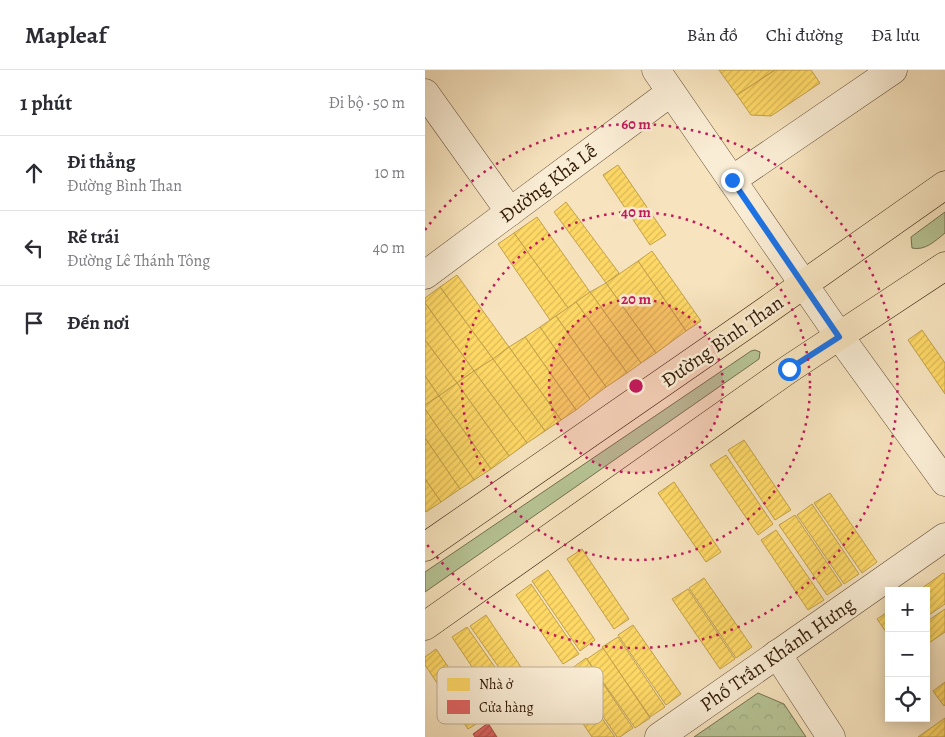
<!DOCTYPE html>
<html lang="vi">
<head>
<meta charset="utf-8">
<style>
  :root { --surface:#fff; --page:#f2f2f3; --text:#2b2b33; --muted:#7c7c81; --line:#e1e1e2 }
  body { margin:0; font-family:Alegreya,serif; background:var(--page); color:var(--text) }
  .controls { position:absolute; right:15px; bottom:15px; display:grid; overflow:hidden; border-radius:0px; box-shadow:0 2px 12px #0003 }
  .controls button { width:45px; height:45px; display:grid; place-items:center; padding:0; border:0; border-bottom:1px solid var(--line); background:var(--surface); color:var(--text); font:25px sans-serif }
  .stop { position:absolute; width:15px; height:15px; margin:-11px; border:4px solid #1a73e8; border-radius:50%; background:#fff }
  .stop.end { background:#1a73e8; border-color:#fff; box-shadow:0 1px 5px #0008 }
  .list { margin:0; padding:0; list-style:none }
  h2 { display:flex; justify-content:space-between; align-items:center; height:65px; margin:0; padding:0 20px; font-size:21px }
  h2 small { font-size:16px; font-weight:400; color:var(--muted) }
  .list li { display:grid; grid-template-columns:32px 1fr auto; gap:15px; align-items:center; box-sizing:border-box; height:75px; padding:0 20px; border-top:1px solid var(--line) }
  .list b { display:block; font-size:19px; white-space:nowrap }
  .list p { margin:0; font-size:16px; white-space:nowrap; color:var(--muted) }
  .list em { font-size:16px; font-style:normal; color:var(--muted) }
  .icon { flex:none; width:28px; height:28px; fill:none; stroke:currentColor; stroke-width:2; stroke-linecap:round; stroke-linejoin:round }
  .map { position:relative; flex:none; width:520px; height:667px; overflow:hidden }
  header { display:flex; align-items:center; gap:30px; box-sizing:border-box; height:70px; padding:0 25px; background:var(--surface); border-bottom:1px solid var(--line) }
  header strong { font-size:24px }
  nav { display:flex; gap:28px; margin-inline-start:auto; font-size:18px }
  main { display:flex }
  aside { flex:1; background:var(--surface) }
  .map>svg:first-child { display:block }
  .green { fill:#b7c596; stroke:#74704e }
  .forest { fill:url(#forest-crowns); stroke:#74704e }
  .homes { fill:url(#homes-hatch); stroke:#c2a049 }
  .shops { fill:url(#shops-hatch); stroke:#ac4f49 }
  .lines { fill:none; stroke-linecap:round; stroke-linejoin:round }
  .minor-casing { stroke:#634c34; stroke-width:29 }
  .major-casing { stroke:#321a06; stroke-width:29 }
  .minor { stroke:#faedd5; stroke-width:28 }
  .major { stroke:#f7e4bf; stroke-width:28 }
  .route { stroke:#1a73e8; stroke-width:6 }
  .ring { fill:none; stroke:#c2185b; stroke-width:2.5; stroke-dasharray:2.5 5 }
  .labels { text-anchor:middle; stroke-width:5; stroke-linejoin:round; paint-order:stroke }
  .street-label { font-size:20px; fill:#321a06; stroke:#faedd5 }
  .key { fill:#faedd5; stroke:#beae97; stroke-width:1 }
  .key-label { font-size:14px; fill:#321a06 }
  .centre { fill:#c2185b; stroke:#faedd5; stroke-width:2.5 }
  .ring-label { font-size:15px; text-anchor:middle; font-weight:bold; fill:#c2185b; stroke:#faedd5; stroke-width:5; stroke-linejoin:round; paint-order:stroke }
</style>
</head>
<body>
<header>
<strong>Mapleaf</strong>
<nav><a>Bản đồ</a><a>Chỉ đường</a><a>Đã lưu</a></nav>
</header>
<main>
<aside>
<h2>1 phút<small>Đi bộ · 50 m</small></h2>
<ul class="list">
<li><svg class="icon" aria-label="ahead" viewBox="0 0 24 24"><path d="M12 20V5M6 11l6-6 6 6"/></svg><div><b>Đi thẳng</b><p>Đường Bình Than</p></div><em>10 m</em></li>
<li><svg class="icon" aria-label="left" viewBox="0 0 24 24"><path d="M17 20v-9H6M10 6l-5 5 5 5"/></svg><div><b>Rẽ trái</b><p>Đường Lê Thánh Tông</p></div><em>40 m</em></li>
<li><svg class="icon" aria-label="arrive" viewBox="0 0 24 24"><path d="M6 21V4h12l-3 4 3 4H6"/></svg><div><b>Đến nơi</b></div></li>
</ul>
</aside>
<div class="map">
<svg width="520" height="667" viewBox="0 0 520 667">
  <defs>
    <pattern id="forest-crowns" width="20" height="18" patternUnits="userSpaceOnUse" patternTransform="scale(1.25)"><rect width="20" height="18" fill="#b7c596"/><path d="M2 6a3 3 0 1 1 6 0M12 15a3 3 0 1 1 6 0" fill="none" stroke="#9ea980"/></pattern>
    <pattern id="homes-hatch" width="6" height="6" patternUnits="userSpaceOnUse" patternTransform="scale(1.25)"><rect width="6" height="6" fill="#ffd966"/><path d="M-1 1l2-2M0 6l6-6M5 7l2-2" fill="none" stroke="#dbba57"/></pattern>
    <pattern id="shops-hatch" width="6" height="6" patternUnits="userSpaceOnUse" patternTransform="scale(1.25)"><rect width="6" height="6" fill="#e06666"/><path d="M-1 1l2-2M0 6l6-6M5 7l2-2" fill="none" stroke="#b65352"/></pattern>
  </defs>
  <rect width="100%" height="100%" fill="#f7e4bf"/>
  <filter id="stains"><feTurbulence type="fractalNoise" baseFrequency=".004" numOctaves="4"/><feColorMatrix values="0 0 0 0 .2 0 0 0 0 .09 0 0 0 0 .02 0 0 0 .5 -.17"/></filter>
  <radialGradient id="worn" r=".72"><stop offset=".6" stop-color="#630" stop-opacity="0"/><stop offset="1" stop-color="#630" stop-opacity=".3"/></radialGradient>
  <!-- green -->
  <g class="green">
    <path d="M520,142V163C510,171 500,181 487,178L486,167Z"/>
    <polygon points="330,280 335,282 334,289 0,522 0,502 326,281"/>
  </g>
  <!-- forest -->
  <polygon class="forest" points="333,623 359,634 381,667 269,667"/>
  <!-- homes -->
  <g class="homes">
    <polygon points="294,0 350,0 312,25"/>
    <polygon points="350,0 386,0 395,13 346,46 326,45 312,25"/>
    <polygon points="193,95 241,165 225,175 178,105"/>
    <polygon points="141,132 194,203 181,213 129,142"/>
    <polygon points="112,147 165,222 143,238 89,163"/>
    <polygon points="89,163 143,238 125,250 73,174"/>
    <polygon points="227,181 276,251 261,261 213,191"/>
    <polygon points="213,191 261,261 231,283 181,213"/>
    <polygon points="32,205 84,277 68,289 15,217"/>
    <polygon points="181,213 231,283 216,293 165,222"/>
    <polygon points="15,217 68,289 49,301 0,233 0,228"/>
    <polygon points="165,222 216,293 202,303 151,232"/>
    <polygon points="151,232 202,303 181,317 131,246"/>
    <polygon points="0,233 49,301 32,313 0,270"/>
    <polygon points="131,246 181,317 165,329 115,257"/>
    <polygon points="115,257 165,329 151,340 100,267"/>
    <polygon points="497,260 520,293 520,324 483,270"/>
    <polygon points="100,267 151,340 136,350 84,277"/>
    <polygon points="0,270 32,313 14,326 0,306"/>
    <polygon points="84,277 136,350 120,361 68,289"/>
    <polygon points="68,289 120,361 102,373 49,301"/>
    <polygon points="49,301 102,373 84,386 32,313"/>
    <polygon points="0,306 14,326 0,335"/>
    <polygon points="32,313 84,386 66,399 14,326"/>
    <polygon points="14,326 66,399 49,410 0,339 0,335"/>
    <polygon points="0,339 49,410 35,419 0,368"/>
    <polygon points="0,368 35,419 16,432 0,409"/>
    <polygon points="319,370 366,440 350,450 303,380"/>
    <polygon points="301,385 348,454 333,465 285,395"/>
    <polygon points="0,409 16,432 1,442 0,441"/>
    <polygon points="249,412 296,482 281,492 233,423"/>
    <polygon points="405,423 452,492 437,503 389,433"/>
    <polygon points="387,434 434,504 419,514 372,445"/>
    <polygon points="370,445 417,515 402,525 354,455"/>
    <polygon points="351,460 399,530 383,540 336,470"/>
    <polygon points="157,479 204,549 189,559 142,489"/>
    <polygon points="123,500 170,570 155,581 107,511"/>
    <polygon points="518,503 520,504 520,534 501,547 501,521 493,521"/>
    <polygon points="279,508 327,577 311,588 264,518"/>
    <polygon points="106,514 154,584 138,594 91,525"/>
    <polygon points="263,519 310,589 295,599 247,529"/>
    <polygon points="520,539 520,562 501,575 501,552"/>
    <polygon points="464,541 464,566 452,549"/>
    <polygon points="61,545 108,615 93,625 45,556"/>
    <polygon points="208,555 256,624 241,635 193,565"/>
    <polygon points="42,557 90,626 74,637 27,567"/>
    <polygon points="193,567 240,637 225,647 177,577"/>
    <polygon points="178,578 225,648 210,658 162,589"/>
    <polygon points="11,579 59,649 43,659 0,595 0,587"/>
    <polygon points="161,588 208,658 195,667 192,667 146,599"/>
    <polygon points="143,599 190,667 167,667 128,609"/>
    <polygon points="520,612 520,635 519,636 508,621"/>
    <polygon points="520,648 520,667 493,667"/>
  </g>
  <!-- shops -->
  <polygon class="shops" points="63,653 72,667 50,667 48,664"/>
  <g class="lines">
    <defs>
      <g id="minor">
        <polyline points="231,0 415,267 520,412"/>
        <polyline points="0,23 85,142"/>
        <polyline points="307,110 468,0"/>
        <polyline points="0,205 246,22"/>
        <polyline points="352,584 406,667"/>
        <polyline points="234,667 520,467"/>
      </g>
      <g id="major">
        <polyline points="0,477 328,250 520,115"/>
        <polyline points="0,556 364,299 520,196"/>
      </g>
    </defs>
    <!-- minor casing -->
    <use href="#minor" class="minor-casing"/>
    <!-- major casing -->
    <use href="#major" class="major-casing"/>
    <!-- minor -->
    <use href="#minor" class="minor"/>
    <!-- major -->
    <use href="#major" class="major"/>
  </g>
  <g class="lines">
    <!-- route -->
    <polyline class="route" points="307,110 414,267 364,299"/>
  </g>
  <!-- distance rings -->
  <circle cx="211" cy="316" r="87" fill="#c2185b" fill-opacity=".12"/>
  <g class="ring">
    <circle cx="211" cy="316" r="87"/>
    <circle cx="211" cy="316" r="174"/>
    <path d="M0 160A262 262 0 1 1 0 472"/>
  </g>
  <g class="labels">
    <!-- street labels -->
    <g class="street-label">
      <text transform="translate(123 113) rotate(-37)" y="7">Đường Khả Lễ</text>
      <text transform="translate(297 271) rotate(-35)" y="7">Đường Bình Than</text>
      <text transform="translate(352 584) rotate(-35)" y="7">Phố Trần Khánh Hưng</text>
    </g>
  </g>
  <!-- legend -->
  <rect x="12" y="597" width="166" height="57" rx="8" class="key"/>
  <rect x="22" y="608" width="23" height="13" fill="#ffd966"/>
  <rect x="22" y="630" width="23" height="14" fill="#e06666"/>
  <g class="key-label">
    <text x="54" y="619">Nhà ở</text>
    <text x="54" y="642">Cửa hàng</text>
  </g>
  <circle cx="211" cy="316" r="8" class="centre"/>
  <g class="ring-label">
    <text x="211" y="59">60 m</text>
    <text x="211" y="147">40 m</text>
    <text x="211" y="234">20 m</text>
  </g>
  <rect width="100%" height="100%" filter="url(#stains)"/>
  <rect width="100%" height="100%" fill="url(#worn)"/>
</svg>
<div class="controls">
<button>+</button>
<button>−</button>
<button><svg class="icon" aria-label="locate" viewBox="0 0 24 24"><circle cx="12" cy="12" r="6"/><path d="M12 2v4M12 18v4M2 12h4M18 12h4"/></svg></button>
</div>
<div class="stop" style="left:364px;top:299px"></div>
<div class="stop end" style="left:307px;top:110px"></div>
</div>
</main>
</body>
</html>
